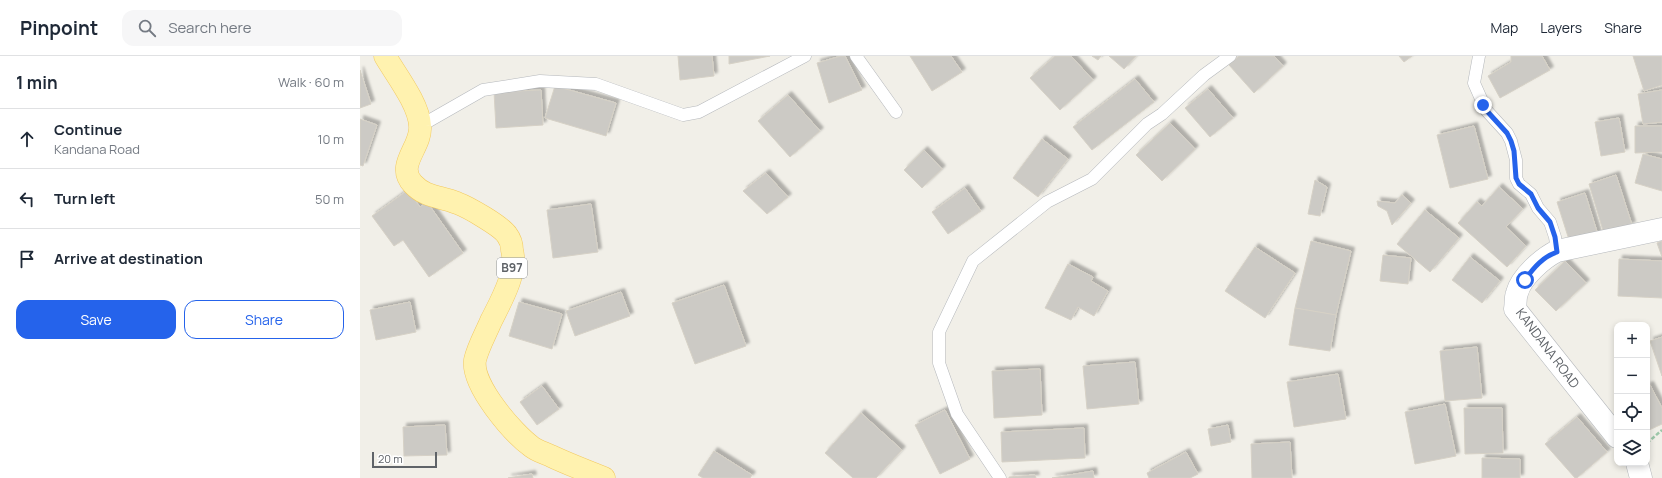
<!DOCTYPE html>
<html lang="en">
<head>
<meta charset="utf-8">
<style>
  :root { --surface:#fff; --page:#f6f6f7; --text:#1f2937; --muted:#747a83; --line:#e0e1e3; --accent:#2563eb }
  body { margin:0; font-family:Manrope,sans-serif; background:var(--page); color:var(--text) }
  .controls { position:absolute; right:12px; bottom:12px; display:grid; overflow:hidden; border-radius:8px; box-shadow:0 2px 6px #0003 }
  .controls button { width:36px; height:36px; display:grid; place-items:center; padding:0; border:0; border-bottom:1px solid var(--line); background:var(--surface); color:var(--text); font:20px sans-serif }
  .scale { position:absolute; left:12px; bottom:10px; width:65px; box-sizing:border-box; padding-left:4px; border:2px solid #5f6368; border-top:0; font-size:11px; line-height:14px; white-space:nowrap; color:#5f6368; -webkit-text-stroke:3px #fff; paint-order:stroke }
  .stop { position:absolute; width:12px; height:12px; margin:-9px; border:3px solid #2563eb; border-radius:50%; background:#fff }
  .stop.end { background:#2563eb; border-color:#fff; box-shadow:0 1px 4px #0008 }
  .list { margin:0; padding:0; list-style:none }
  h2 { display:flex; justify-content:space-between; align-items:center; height:52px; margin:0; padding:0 16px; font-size:17px }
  h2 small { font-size:13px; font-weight:400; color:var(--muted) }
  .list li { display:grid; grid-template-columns:26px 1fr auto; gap:12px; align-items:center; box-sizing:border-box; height:60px; padding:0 16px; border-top:1px solid var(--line) }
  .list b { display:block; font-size:15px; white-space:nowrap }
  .list p { margin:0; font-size:13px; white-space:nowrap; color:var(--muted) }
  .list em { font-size:13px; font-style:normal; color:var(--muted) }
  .actions { display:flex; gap:8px; padding:12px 16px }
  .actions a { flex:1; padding:9px 0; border:1px solid var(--accent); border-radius:12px; text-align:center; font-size:14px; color:var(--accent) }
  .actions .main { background:var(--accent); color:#fff }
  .icon { flex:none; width:22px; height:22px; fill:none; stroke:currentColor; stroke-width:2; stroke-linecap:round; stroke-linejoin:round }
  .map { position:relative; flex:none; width:1302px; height:422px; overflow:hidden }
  header { display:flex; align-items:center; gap:24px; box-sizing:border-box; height:56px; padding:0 20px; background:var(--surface); border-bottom:1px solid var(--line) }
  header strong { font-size:19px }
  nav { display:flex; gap:22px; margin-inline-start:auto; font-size:14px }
  .search { width:280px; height:36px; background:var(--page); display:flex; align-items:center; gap:10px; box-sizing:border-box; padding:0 14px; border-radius:12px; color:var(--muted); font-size:15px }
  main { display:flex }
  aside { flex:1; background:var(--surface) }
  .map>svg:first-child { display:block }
  .building { fill:#cccac5; stroke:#d6d1c6; filter:url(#shadow) }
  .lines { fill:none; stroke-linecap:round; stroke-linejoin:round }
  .service-casing { stroke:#b5b8bc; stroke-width:13 }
  .tertiary-casing { stroke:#b5b8bc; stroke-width:23 }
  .primary-casing { stroke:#f2c960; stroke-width:23 }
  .path { stroke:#9cc7a9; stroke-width:2.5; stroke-dasharray:4 2; stroke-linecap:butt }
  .service { stroke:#fff; stroke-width:12 }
  .tertiary { stroke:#fff; stroke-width:22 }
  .primary { stroke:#fff2af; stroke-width:22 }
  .route { stroke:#2563eb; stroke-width:5 }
  .labels { text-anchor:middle; stroke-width:3.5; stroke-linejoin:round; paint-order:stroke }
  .shield { fill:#fff; stroke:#8f9295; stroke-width:1 }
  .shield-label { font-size:12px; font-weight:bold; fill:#5f6368 }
  .street-label { font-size:13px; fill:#5f6368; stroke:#fff }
</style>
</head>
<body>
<header>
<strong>Pinpoint</strong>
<div class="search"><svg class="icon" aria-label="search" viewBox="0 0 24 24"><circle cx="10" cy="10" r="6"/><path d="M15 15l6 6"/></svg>Search here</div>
<nav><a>Map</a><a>Layers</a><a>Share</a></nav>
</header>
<main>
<aside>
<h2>1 min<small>Walk · 60 m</small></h2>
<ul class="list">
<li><svg class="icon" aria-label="ahead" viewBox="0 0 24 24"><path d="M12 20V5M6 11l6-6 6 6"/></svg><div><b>Continue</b><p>Kandana Road</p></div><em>10 m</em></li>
<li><svg class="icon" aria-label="left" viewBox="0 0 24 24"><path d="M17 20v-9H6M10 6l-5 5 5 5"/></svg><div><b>Turn left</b></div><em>50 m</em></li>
<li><svg class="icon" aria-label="arrive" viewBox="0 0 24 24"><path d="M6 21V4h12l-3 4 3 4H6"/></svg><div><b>Arrive at destination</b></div></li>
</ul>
<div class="actions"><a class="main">Save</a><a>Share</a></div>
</aside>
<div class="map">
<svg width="1302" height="422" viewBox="0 0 1302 422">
  <defs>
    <filter id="shadow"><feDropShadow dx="3.5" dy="-3.5" stdDeviation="1" flood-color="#0004"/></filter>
  </defs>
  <rect width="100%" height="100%" fill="#f1efe8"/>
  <!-- building -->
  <g class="building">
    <polygon points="318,0 352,0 354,20 320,24"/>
    <polygon points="369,0 410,0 369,8"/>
    <polygon points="481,0 485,0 502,34 469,47 457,7"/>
    <polygon points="550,0 591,0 602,16 572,35"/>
    <polygon points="695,0 711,0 733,24 700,54 670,22"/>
    <polygon points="732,0 741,0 738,4"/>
    <polygon points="749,0 776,0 764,13"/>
    <polygon points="879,0 914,0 923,10 894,37 869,9"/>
    <polygon points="1039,0 1052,0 1044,6"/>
    <polygon points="1151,0 1182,0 1190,14 1140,42 1128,20 1151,6"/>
    <polygon points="1273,0 1302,0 1302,29 1284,35"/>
    <polygon points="0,14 11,48 0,52"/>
    <polygon points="775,23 794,46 732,94 713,71"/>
    <polygon points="195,30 256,47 246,80 185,62"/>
    <polygon points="848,33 873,62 850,81 825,52"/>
    <polygon points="181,34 183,69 136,72 134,36"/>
    <polygon points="1302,34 1302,66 1283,68 1278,38"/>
    <polygon points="428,39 460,75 430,101 398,65"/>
    <polygon points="1259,62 1265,96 1241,100 1235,66"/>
    <polygon points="0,63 17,69 3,110 0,109"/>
    <polygon points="810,67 835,93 802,125 776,99"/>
    <polygon points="1114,70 1128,123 1090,132 1077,79"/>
    <polygon points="1275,70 1302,70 1302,96 1275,97"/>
    <polygon points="682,83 708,103 678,141 653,122"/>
    <polygon points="564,94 582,113 562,132 544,114"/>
    <polygon points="1283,98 1302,103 1302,135 1275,127"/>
    <polygon points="406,117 428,141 407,158 383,135"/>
    <polygon points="1256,119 1272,169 1244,178 1229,128"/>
    <polygon points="955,124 967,131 960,160 948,158"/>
    <polygon points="1139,131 1163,153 1146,171 1166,190 1147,211 1098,167 1117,146 1122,150"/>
    <polygon points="605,132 621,155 588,178 572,156"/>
    <polygon points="48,134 60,151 67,146 103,197 69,221 43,184 34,190 12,160"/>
    <polygon points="1225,137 1238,179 1210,187 1197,146"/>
    <polygon points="1042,139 1051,147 1032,169 1027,155 1018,150 1017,145 1035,147"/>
    <polygon points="231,148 238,196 193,202 187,154"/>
    <polygon points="1065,154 1099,182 1070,216 1037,188"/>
    <polygon points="951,185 991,195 976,259 935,252"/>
    <polygon points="1302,185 1302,201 1297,187"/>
    <polygon points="895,191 935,217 905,262 865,235"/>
    <polygon points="1023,199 1051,202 1048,228 1020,225"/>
    <polygon points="1110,201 1140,225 1122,247 1092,224"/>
    <polygon points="1259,203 1302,205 1302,242 1258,240"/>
    <polygon points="1205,205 1226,227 1196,255 1175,234"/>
    <polygon points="708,208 733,221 731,225 748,235 734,260 718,251 711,264 685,252"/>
    <polygon points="364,229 386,290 335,308 312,247"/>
    <polygon points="261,236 270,260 215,280 206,255"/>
    <polygon points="50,246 56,276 16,284 10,254"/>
    <polygon points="159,246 202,258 192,293 149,280"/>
    <polygon points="935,252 976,259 970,295 929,289"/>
    <polygon points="1302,281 1302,320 1290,285"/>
    <polygon points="1117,291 1122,342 1085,345 1080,295"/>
    <polygon points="775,306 779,348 727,353 723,310"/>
    <polygon points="680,313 682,359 634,362 632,315"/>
    <polygon points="978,318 986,363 934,371 927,326"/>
    <polygon points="1290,329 1302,352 1302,368 1287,375 1287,330"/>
    <polygon points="182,330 199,353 177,369 160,346"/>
    <polygon points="1085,348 1096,400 1055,408 1045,356"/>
    <polygon points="1104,352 1142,352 1143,397 1105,398"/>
    <polygon points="585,354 610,403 580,418 555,369"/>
    <polygon points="501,357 542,394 516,422 493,422 465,397"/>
    <polygon points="1217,361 1247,396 1217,422 1215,422 1185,388"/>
    <polygon points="85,369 87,399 44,400 43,371"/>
    <polygon points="868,369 871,386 851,390 848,373"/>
    <polygon points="724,372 725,402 642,406 641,376"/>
    <polygon points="930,386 932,422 892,422 891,388"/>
    <polygon points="354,395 392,419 390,422 343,422 338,419"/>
    <polygon points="826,396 838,418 830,422 789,422 787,417"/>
    <polygon points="1122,402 1160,403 1160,422 1122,422"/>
    <polygon points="733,415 734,422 692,422"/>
    <polygon points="172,418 173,422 148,422"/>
    <polygon points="675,419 676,422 649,422 649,421"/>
  </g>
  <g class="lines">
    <defs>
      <g id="service">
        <polyline points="496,0 536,56"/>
        <polyline points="1119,0 1114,27 1126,54 1147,77 1151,85 1156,104 1156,122 1159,128 1171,138 1178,152 1190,166 1195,181 1197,195"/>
        <polyline points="60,70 123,34 180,25 236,28 323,59 339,56 445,0"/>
        <polyline points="640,422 597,358 579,307 579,276 613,205 687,146 732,123 787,68 802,58 844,19 870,0"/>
      </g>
      <g id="tertiary">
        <path d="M1257,381L1155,253C1156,248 1155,242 1157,237C1161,221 1183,202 1197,195L1302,173"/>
        <polyline points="1277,407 1281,422"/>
      </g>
      <path id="primary" d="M25,0C36,19 59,48 60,70C62,91 35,109 53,128C66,142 80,140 97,147C108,151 141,170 147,179C150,183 152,189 152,194C158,216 141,245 131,265C126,277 118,291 115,304C111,329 153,377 172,391C177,395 185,397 191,400C208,408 226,415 244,422"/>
    </defs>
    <!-- service casing -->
    <use href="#service" class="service-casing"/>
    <!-- tertiary casing -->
    <use href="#tertiary" class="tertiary-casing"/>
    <!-- primary casing -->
    <use href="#primary" class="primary-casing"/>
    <!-- path -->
    <polyline class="path" points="1287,387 1302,374"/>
    <!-- service -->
    <use href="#service" class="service"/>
    <!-- tertiary -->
    <use href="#tertiary" class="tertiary"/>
    <!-- primary -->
    <use href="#primary" class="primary"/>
  </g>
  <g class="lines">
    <!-- route -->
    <path class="route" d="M1123,49L1126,54L1147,77L1151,85L1154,95L1156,122L1159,128L1171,138L1178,152L1190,166L1195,181L1197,196C1183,201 1174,211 1165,224"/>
  </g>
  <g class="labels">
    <!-- shield labels -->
    <rect class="shield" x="137" y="202" width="30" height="20" rx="3"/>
    <g class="shield-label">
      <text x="152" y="216">B97</text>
    </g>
    <!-- street labels -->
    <g class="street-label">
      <text transform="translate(1188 292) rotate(53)" y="5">KANDANA ROAD</text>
    </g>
  </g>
</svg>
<div class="controls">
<button>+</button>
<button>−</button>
<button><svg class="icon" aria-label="locate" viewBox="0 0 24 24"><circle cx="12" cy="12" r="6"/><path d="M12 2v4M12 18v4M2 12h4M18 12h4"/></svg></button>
<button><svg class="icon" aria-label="layers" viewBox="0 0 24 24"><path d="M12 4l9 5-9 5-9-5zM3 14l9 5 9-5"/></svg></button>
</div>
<div class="scale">20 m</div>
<div class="stop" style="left:1165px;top:224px"></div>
<div class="stop end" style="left:1123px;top:49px"></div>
</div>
</main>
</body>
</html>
